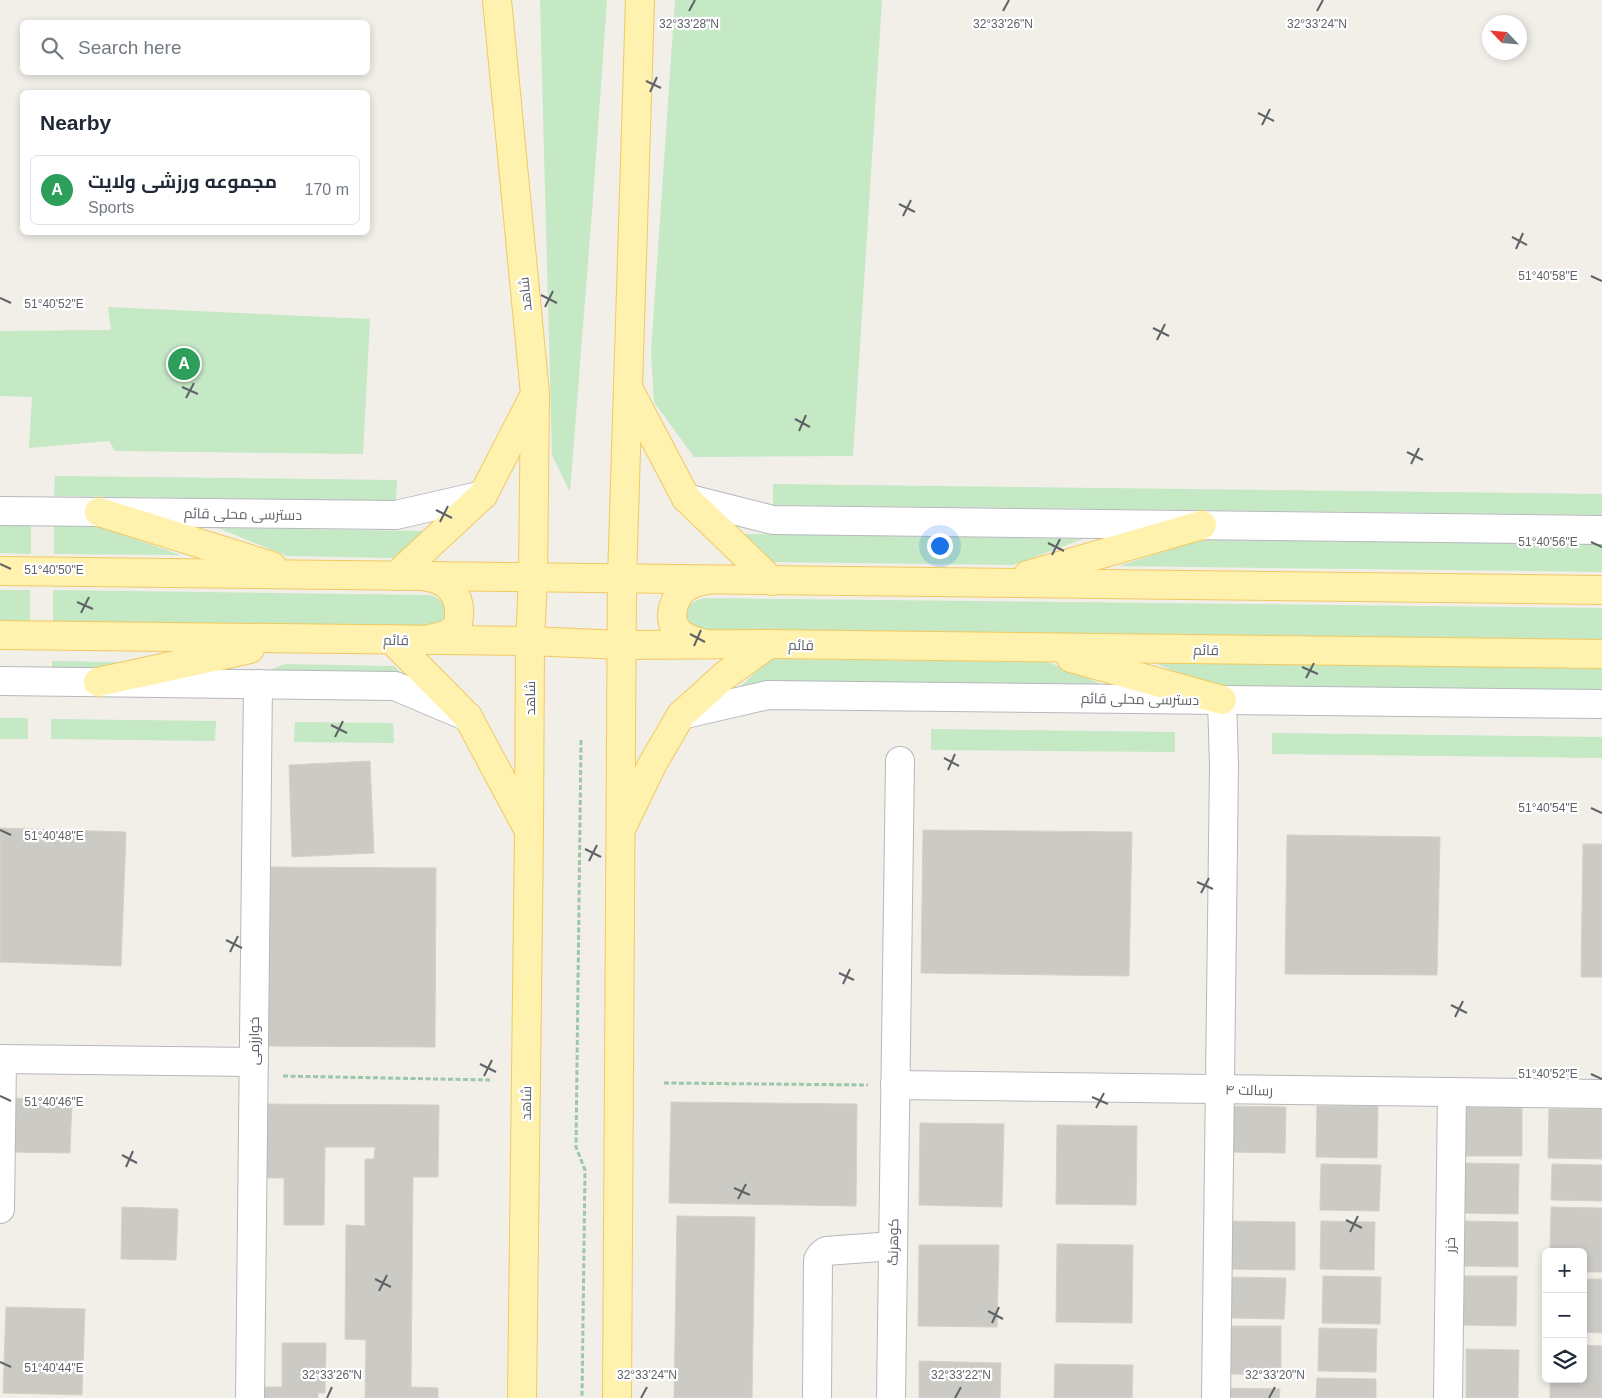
<!DOCTYPE html>
<html lang="en">
<head>
<meta charset="utf-8">
<style>
  :root { --surface:#fff; --page:#f6f6f7; --text:#1f2937; --muted:#747a83; --line:#e0e1e3; --accent:#ea580c }
  body { margin:0; font-family:Arial,Cairo,sans-serif; background:var(--page); color:var(--text) }
  .controls { position:absolute; right:15px; bottom:15px; display:grid; overflow:hidden; border-radius:8px; box-shadow:0 2px 8px #0003 }
  .controls button { width:45px; height:45px; display:grid; place-items:center; padding:0; border:0; border-bottom:1px solid var(--line); background:var(--surface); color:var(--text); font:25px sans-serif }
  .compass { position:absolute; left:1482px; top:15px; width:45px; height:45px; border-radius:50%; background:var(--surface); box-shadow:0 2px 8px #0003; rotate:296deg }
  .you { position:absolute; left:939px; top:545px; width:18px; height:18px; margin:-12px; border:4px solid #fff; border-radius:50%; background:#1a73e8; box-shadow:0 0 0 8px #1a73e833 }
  .badge { display:grid; place-items:center; width:32px; height:32px; border-radius:50%; background:var(--accent); color:#fff; font-size:16px; font-weight:700 }
  .pin { position:absolute; translate:-50% -50%; border:2px solid #fff; box-shadow:0 1px 5px #0006 }
  .list { margin:0; padding:0; list-style:none }
  h2 { display:flex; justify-content:space-between; align-items:center; height:65px; margin:0; padding:0 20px; font-size:21px }
  h2 small { font-size:16px; font-weight:400; color:var(--muted) }
  .list li { display:grid; grid-template-columns:32px 1fr auto; gap:15px; align-items:center; box-sizing:border-box; height:70px; margin:0 10px 10px; padding:0 10px; border:1px solid var(--line); border-radius:8px }
  .list b { display:block; font-size:19px; white-space:nowrap }
  .list p { margin:0; font-size:16px; white-space:nowrap; color:var(--muted) }
  .list em { font-size:16px; font-style:normal; color:var(--muted) }
  .icon { flex:none; width:28px; height:28px; fill:none; stroke:currentColor; stroke-width:2; stroke-linecap:round; stroke-linejoin:round }
  .map { position:relative; flex:none; width:1602px; height:1398px; overflow:hidden }
  .search { position:absolute; background:var(--surface); box-shadow:0 2px 8px #0003; left:20px; top:20px; width:350px; height:55px; display:flex; align-items:center; gap:12px; box-sizing:border-box; padding:0 18px; border-radius:8px; color:var(--muted); font-size:19px }
  .panel { position:absolute; background:var(--surface); box-shadow:0 2px 8px #0003; left:20px; top:90px; width:350px; height:145px; border-radius:8px }
  .map>svg:first-child { display:block }
  .green { fill:#c5e8c5 }
  .building { fill:#cccac5; stroke:#d6d1c6 }
  .lines { fill:none; stroke-linecap:round; stroke-linejoin:round }
  .minor-casing { stroke:#b5b8bc; stroke-width:30 }
  .major-casing { stroke:#f2c960; stroke-width:30 }
  .path { stroke:#9cc7a9; stroke-width:3; stroke-dasharray:5 2.5; stroke-linecap:butt }
  .minor { stroke:#fff; stroke-width:28 }
  .major { stroke:#fff2af; stroke-width:28 }
  .ticks { fill:none; stroke:#5f6368; stroke-width:2 }
  .labels { text-anchor:middle; stroke-width:4.5; stroke-linejoin:round; paint-order:stroke }
  .street-label { font-size:14px; fill:#5f6368; stroke:#fff }
  .ticks-label { font-size:12px; text-anchor:middle; fill:#5f6368; stroke:#fff; stroke-width:4.5; stroke-linejoin:round; paint-order:stroke }
</style>
</head>
<body>
<div class="map">
<svg width="1602" height="1398" viewBox="0 0 1602 1398">
  <rect width="100%" height="100%" fill="#f1efe8"/>
  <!-- green -->
  <g class="green">
    <polygon points="540,0 607,0 593,198 570,492 552,455"/>
    <polygon points="675,0 882,0 853,456 694,457 654,402 651,352"/>
    <polygon points="108,307 370,319 363,454 115,451 109,441 29,448 32,397 0,396 0,331 111,330"/>
    <polygon points="55,476 397,480 396,501 54,496"/>
    <polygon points="773,484 1602,494 1602,515 773,505"/>
    <polygon points="0,526 31,526 31,554 0,553"/>
    <polygon points="54,526 101,527 181,555 54,554"/>
    <polygon points="218,528 424,531 395,558 287,556"/>
    <polygon points="744,534 1083,539 1013,565 773,562"/>
    <polygon points="1200,540 1602,544 1602,572 1119,566"/>
    <polygon points="0,590 30,590 30,625 0,624"/>
    <path d="M53,590L429,595C448,600 451,613 437,627L53,625Z"/>
    <path d="M704,598L1602,608V643L703,633L688,623C684,608 689,602 704,598Z"/>
    <polygon points="770,659 1048,662 1118,691 741,686"/>
    <polygon points="52,661 179,663 52,689"/>
    <polygon points="1155,663 1602,668 1602,696 1222,692"/>
    <polygon points="285,664 394,666 422,693 216,691"/>
    <rect x="0" y="718" width="28" height="21"/>
    <polygon points="51,719 216,721 215,741 51,739"/>
    <polygon points="295,722 393,723 394,743 294,742"/>
    <polygon points="931,729 1175,732 1175,752 931,750"/>
    <polygon points="1272,733 1602,737 1602,758 1272,754"/>
  </g>
  <!-- building -->
  <g class="building">
    <polygon points="370,761 374,853 292,857 289,765"/>
    <polygon points="0,828 126,832 121,966 0,962"/>
    <polygon points="923,830 1132,832 1129,976 921,973"/>
    <polygon points="1287,835 1440,837 1437,975 1285,974"/>
    <polygon points="1583,844 1602,844 1602,977 1581,977"/>
    <polygon points="262,867 436,868 435,1047 261,1046"/>
    <polygon points="6,1098 72,1100 70,1153 5,1152"/>
    <polygon points="671,1102 857,1104 856,1206 669,1203"/>
    <polygon points="262,1104 439,1105 438,1177 413,1177 411,1387 438,1388 438,1398 365,1398 366,1340 345,1339 346,1225 365,1226 365,1159 374,1159 375,1147 325,1147 324,1225 284,1225 284,1178 262,1178"/>
    <polygon points="1229,1106 1286,1107 1285,1153 1228,1152"/>
    <polygon points="1317,1106 1378,1106 1377,1158 1316,1157"/>
    <polygon points="1462,1107 1522,1108 1522,1156 1461,1156"/>
    <polygon points="1549,1109 1602,1109 1602,1159 1548,1158"/>
    <polygon points="920,1123 1004,1124 1002,1207 919,1205"/>
    <polygon points="1057,1125 1137,1126 1136,1205 1056,1204"/>
    <polygon points="1463,1163 1519,1164 1518,1214 1462,1213"/>
    <polygon points="1321,1164 1381,1165 1379,1211 1320,1210"/>
    <polygon points="1552,1164 1602,1165 1602,1201 1551,1200"/>
    <polygon points="122,1207 178,1209 176,1260 121,1259"/>
    <polygon points="1551,1207 1602,1208 1602,1272 1583,1272 1583,1252 1550,1252"/>
    <polygon points="677,1216 755,1217 752,1398 674,1398"/>
    <polygon points="1225,1221 1295,1222 1295,1270 1224,1269"/>
    <polygon points="1321,1221 1375,1222 1374,1270 1320,1269"/>
    <polygon points="1462,1221 1518,1222 1518,1267 1462,1266"/>
    <polygon points="1057,1244 1133,1245 1132,1323 1056,1322"/>
    <polygon points="919,1245 999,1245 997,1327 918,1326"/>
    <polygon points="1323,1276 1381,1277 1380,1324 1322,1323"/>
    <polygon points="1459,1276 1517,1276 1516,1326 1458,1325"/>
    <polygon points="1231,1277 1286,1278 1284,1319 1230,1318"/>
    <polygon points="1583,1279 1602,1279 1602,1333 1583,1332"/>
    <polygon points="6,1307 85,1309 82,1395 3,1393"/>
    <polygon points="1230,1326 1281,1326 1281,1375 1229,1374"/>
    <polygon points="1319,1328 1377,1329 1376,1372 1318,1371"/>
    <polygon points="282,1343 326,1343 325,1393 318,1393 318,1398 261,1398 261,1387 282,1387"/>
    <polygon points="1583,1345 1602,1346 1602,1398 1550,1398 1550,1379 1583,1379"/>
    <polygon points="1466,1349 1519,1350 1518,1398 1466,1398"/>
    <polygon points="919,1361 1001,1363 1000,1398 919,1398"/>
    <polygon points="1055,1364 1133,1365 1132,1398 1054,1398"/>
    <polygon points="1317,1378 1376,1379 1376,1398 1316,1398"/>
    <polygon points="1223,1388 1280,1389 1279,1398 1223,1398"/>
  </g>
  <g class="lines">
    <defs>
      <g id="minor">
        <polyline points="686,498 773,520 1602,530"/>
        <polyline points="0,511 396,515 483,495"/>
        <polyline points="0,681 395,686 468,717"/>
        <polyline points="681,715 768,695 1602,704"/>
        <polyline points="0,1059 254,1062"/>
        <polyline points="895,1085 1602,1094"/>
        <polyline points="0,1209 2,1059"/>
        <polyline points="250,1398 258,684"/>
        <polyline points="817,1398 818,1260 821,1255 826,1251 893,1246"/>
        <polyline points="891,1398 900,761"/>
        <polyline points="1216,1398 1224,765 1222,700"/>
        <polyline points="1448,1398 1452,1092"/>
      </g>
      <g id="major">
        <polyline points="497,0 535,394 533,578 530,641 529,832 522,1398"/>
        <polyline points="628,388 686,498 772,581"/>
        <polyline points="99,512 272,566"/>
        <polyline points="0,571 1602,590"/>
        <polyline points="1028,575 1202,525"/>
        <polyline points="396,576 483,495 532,400"/>
        <path d="M427,577C448,580 460,594 459,615C459,620 458,626 455,629C448,636 437,637 429,639"/>
        <polyline points="0,635 530,641 621,645 769,644 1602,654"/>
        <polyline points="391,639 468,717 528,829"/>
        <path d="M705,644C695,641 684,639 677,630C667,618 674,597 685,588C692,583 699,581 707,580"/>
        <polyline points="1071,658 1222,700"/>
        <polyline points="98,682 250,649"/>
        <polyline points="623,825 653,763 681,715 724,676 769,644"/>
        <polyline points="617,1398 622,579 640,0"/>
      </g>
    </defs>
    <!-- minor casing -->
    <use href="#minor" class="minor-casing"/>
    <!-- major casing -->
    <use href="#major" class="major-casing"/>
    <!-- path -->
    <g class="path">
      <polyline points="581,740 576,1147 585,1170 582,1398"/>
      <polyline points="283,1076 490,1080"/>
      <polyline points="664,1083 868,1085"/>
    </g>
    <!-- minor -->
    <use href="#minor" class="minor"/>
    <!-- major -->
    <use href="#major" class="major"/>
  </g>
  <!-- ticks -->
  <path class="ticks" d="M689,11L695,0M1003,11L1009,0M1317,11L1323,0M646,81L661,88M650,92L657,77M1258,113L1274,121M1262,125L1270,109M899,204L915,212M903,216L911,200M1512,237L1527,245M1516,249L1523,233M1591,276L1602,281M541,295L557,303M0,298L11,303M545,307L553,291M1153,328L1169,336M1157,340L1165,324M182,387L198,394M186,398L194,383M795,419L810,427M799,431L806,415M1407,452L1423,460M1411,464L1419,448M436,510L452,518M440,522L448,506M1591,542L1602,547M1048,543L1064,551M1052,555L1060,539M0,564L11,569M77,602L93,609M81,613L89,597M690,634L705,642M694,646L701,630M1302,667L1318,674M1306,678L1314,663M331,725L347,733M335,737L343,721M944,758L959,766M948,770L955,754M1591,808L1602,813M0,830L11,835M585,849L601,857M589,861L597,845M1197,882L1213,889M1201,893L1209,878M226,940L242,948M230,952L238,936M839,973L854,980M843,984L850,969M1451,1005L1467,1013M1455,1017L1463,1001M480,1064L496,1072M1591,1074L1602,1079M484,1076L492,1060M0,1096L11,1101M1092,1097L1108,1104M1096,1108L1104,1093M122,1155L137,1163M126,1167L133,1151M734,1188L750,1195M738,1199L746,1184M1346,1220L1362,1228M1350,1232L1358,1216M375,1279L391,1287M379,1291L387,1275M988,1311L1003,1319M992,1323L999,1307M0,1362L11,1367M327,1398L332,1387M641,1398L647,1387M955,1398L961,1387M1269,1398L1275,1387"/>
  <g class="labels">
    <!-- street labels -->
    <g class="street-label">
      <text transform="translate(525 294) rotate(-96)" y="5">شاهد</text>
      <text transform="translate(243 514) rotate(1)" y="5">دسترسی محلی قائم</text>
      <text transform="translate(396 640) rotate(1)" y="5">قائم</text>
      <text transform="translate(801 645) rotate(1)" y="5">قائم</text>
      <text transform="translate(1206 650) rotate(1)" y="5">قائم</text>
      <text transform="translate(530 698) rotate(-90)" y="5">شاهد</text>
      <text transform="translate(1140 699) rotate(1)" y="5">دسترسی محلی قائم</text>
      <text transform="translate(254 1041) rotate(-90)" y="5">خوارزمی</text>
      <text transform="translate(1249 1090) rotate(1)" y="5">رسالت ۴</text>
      <text transform="translate(526 1103) rotate(-89)" y="5">شاهد</text>
      <text transform="translate(893 1242) rotate(-89)" y="5">کوهرنگ</text>
      <text transform="translate(1450 1245) rotate(-89)" y="5">خزر</text>
    </g>
  </g>
  <g class="ticks-label">
    <text x="689" y="28">32°33'28"N</text>
    <text x="1003" y="28">32°33'26"N</text>
    <text x="1317" y="28">32°33'24"N</text>
    <text x="1548" y="280">51°40'58"E</text>
    <text x="54" y="308">51°40'52"E</text>
    <text x="1548" y="546">51°40'56"E</text>
    <text x="54" y="574">51°40'50"E</text>
    <text x="1548" y="812">51°40'54"E</text>
    <text x="54" y="840">51°40'48"E</text>
    <text x="1548" y="1078">51°40'52"E</text>
    <text x="54" y="1106">51°40'46"E</text>
    <text x="54" y="1372">51°40'44"E</text>
    <text x="332" y="1379">32°33'26"N</text>
    <text x="647" y="1379">32°33'24"N</text>
    <text x="961" y="1379">32°33'22"N</text>
    <text x="1275" y="1379">32°33'20"N</text>
  </g>
</svg>
<div class="controls">
<button>+</button>
<button>−</button>
<button><svg class="icon" aria-label="layers" viewBox="0 0 24 24"><path d="M12 4l9 5-9 5-9-5zM3 14l9 5 9-5"/></svg></button>
</div>
<svg class="compass" viewBox="-18 -18 36 36"><path d="M0-13l5 13h-10z" fill="#e53935"/><path d="M0 13l5-13h-10z" fill="#747a83"/></svg>
<div class="you"></div>
<div class="pin badge" style="left:184px;top:364px;background:#2e9e5b">A</div>
<div class="search"><svg class="icon" aria-label="search" viewBox="0 0 24 24"><circle cx="10" cy="10" r="6"/><path d="M15 15l6 6"/></svg>Search here</div>
<section class="panel">
<h2>Nearby<small></small></h2>
<ul class="list">
<li><span class="badge" style="background:#2e9e5b">A</span><div><b>مجموعه ورزشی ولایت</b><p>Sports</p></div><em>170 m</em></li>
</ul>
</section>
</div>
</body>
</html>
